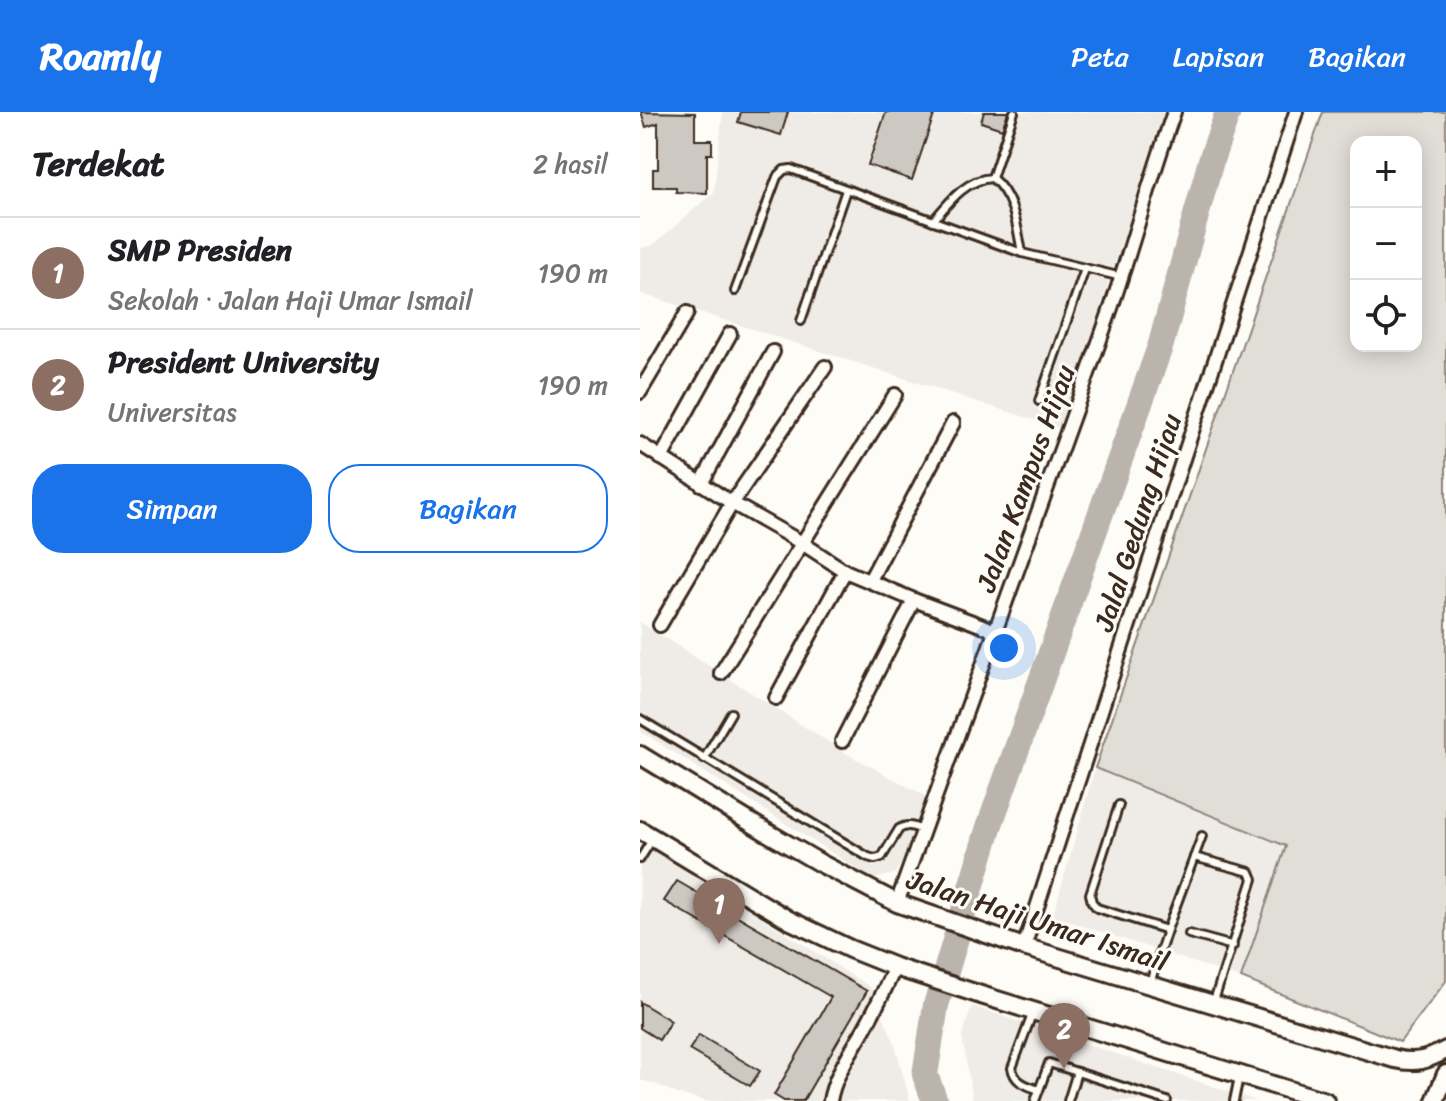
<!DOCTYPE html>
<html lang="id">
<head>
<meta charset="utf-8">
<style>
  :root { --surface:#fff; --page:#f6f6f6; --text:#202124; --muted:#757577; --line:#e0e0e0; --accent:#1a73e8 }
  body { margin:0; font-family:Sriracha,sans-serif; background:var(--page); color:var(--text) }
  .controls { position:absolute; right:24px; top:24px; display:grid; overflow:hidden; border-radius:16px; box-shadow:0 4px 20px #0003 }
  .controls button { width:72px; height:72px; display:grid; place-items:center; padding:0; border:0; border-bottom:2px solid var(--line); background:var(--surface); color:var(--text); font:40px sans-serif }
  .you { position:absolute; left:364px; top:536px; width:28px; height:28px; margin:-20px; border:6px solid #fff; border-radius:50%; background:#1a73e8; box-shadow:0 0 0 12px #1a73e833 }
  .badge { display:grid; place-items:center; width:52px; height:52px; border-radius:50%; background:var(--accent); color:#fff; font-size:26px; font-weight:700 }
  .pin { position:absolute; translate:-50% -66px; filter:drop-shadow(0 2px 4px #0008) }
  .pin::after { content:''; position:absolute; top:42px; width:28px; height:24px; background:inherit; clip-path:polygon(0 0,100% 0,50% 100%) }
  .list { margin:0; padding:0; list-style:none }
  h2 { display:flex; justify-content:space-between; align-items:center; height:104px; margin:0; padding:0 32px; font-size:34px }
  h2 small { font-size:26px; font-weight:400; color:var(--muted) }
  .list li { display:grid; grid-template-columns:52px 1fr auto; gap:24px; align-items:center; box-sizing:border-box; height:112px; padding:0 32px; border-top:2px solid var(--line) }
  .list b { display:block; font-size:30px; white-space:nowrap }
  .list p { margin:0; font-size:26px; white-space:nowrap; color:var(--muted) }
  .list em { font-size:26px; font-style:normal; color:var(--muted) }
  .actions { display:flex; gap:16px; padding:24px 32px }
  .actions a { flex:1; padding:18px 0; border:2px solid var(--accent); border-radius:32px; text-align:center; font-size:28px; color:var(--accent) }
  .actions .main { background:var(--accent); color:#fff }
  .icon { flex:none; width:44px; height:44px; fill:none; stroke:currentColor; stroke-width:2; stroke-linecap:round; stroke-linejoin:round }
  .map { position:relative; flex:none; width:806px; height:989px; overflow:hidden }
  header { display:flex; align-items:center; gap:48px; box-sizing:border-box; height:112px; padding:0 40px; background:var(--accent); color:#fff }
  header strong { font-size:38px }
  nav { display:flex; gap:44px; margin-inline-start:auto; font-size:28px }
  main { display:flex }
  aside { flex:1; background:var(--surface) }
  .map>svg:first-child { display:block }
  .built { fill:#efece7 }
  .green { fill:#e1ded7; stroke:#8e847a; stroke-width:2; fill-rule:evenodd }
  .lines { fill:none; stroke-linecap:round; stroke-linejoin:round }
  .river { stroke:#bbb4ad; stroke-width:26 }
  .building { fill:#cdc8c2; stroke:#3b2a1e; stroke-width:2 }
  .service-casing { stroke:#3b2a1e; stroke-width:12 }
  .minor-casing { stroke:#3b2a1e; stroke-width:18 }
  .secondary-casing { stroke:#3b2a1e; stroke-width:22 }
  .service { stroke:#fdfcf7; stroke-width:6 }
  .minor { stroke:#fdfcf7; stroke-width:12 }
  .secondary { stroke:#fdfcf7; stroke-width:16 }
  .labels { text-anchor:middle; stroke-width:6; stroke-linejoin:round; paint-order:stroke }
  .street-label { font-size:28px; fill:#3b2a1e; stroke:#fdfcf7 }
</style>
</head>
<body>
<header>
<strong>Roamly</strong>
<nav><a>Peta</a><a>Lapisan</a><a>Bagikan</a></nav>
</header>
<main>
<aside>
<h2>Terdekat<small>2 hasil</small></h2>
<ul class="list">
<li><span class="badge" style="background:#8d6e63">1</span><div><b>SMP Presiden</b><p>Sekolah · Jalan Haji Umar Ismail</p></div><em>190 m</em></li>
<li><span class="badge" style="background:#8d6e63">2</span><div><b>President University</b><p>Universitas</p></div><em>190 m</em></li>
</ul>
<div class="actions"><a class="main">Simpan</a><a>Bagikan</a></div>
</aside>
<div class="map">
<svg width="806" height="989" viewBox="0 0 806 989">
  <rect width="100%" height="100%" fill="#fdfcf7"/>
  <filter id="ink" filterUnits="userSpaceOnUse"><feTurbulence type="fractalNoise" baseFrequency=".0125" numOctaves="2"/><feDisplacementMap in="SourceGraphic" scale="16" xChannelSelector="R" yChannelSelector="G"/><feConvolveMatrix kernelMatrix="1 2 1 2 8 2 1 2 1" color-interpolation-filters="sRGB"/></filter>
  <g filter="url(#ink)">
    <!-- built -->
    <g class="built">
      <polygon points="83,0 525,0 468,172 425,318 0,181 0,136 12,134 74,80"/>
      <polygon points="0,510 209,643 299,691 254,762 233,767 0,619"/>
      <polygon points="455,656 647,734 601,866 413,804"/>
      <polygon points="0,728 230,875 254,929 270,989 67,989 37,982 15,972 0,968"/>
      <polygon points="332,894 617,989 333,989 322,925"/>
    </g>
    <!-- green -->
    <path class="green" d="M683,0H806V869L760,930L601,866L646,734L455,656ZM776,30V234H716V30Z"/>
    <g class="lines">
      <!-- river -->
      <polyline class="river" points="295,989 285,963 296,893 349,715 521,232 572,45 588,0"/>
    </g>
    <!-- building -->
    <g class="building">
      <polygon points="1,0 55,1 55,28 72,28 72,42 67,42 67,81 36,80 36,75 13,75 13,57 18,57 18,11 6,15"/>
      <polygon points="101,0 148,0 141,23 98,10"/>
      <polygon points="246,0 295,0 272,68 228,53"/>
      <polygon points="344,0 368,0 362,17 341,10"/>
      <polygon points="37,769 227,879 163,989 144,989 134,983 191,885 24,789"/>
      <polygon points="0,890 31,909 19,928 0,916"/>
      <polygon points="59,923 120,959 110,974 49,938"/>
    </g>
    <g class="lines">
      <defs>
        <g id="service">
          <polyline points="352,66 374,0"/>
          <path d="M293,109C309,90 326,67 352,66C374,84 377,114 382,141"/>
          <polyline points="95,179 137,65 144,58 151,57 382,141 482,165"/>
          <polyline points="161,209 206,78"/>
          <polyline points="399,289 445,157"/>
          <path d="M0,607L228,745L235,747L242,745L259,717C268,711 274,715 283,718"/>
          <polyline points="64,647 91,601"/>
          <polyline points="479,693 450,782 452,790 457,796 527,818"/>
          <polyline points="554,745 610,760 613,767 573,892"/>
          <polyline points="0,747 13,726"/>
          <polyline points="549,822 593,834"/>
          <polyline points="510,871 527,818 562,724"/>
          <path d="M393,900L372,956C375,971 386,973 399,978"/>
          <polyline points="395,989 409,951 527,989"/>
          <polyline points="428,989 437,960"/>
          <polyline points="594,989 599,965"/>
        </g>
        <g id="minor">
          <polyline points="0,280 47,201"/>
          <polyline points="0,332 92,391 162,431 205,459 274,488 356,519"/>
          <polyline points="21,346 90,222"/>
          <polyline points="61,372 133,240"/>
          <polyline points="230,468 313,311"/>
          <polyline points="20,513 92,391 185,255"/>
          <polyline points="81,561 255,283"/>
          <polyline points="136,586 205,459"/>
          <polyline points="202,629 274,488"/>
          <path d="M257,791C328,595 400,399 469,202C492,135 510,67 534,0"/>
          <polyline points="384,835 656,0"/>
          <path d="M190,989C194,964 211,940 223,919C235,898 245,877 255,855"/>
        </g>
        <g id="secondary">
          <path d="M0,643L123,718L180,751L257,791L384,835L755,947C776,952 787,948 806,938"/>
          <polyline points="0,718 149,808 210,837 255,855 341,883 685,989"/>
          <polyline points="795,989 806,962"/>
        </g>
      </defs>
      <!-- service casing -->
      <use href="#service" class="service-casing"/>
      <!-- minor casing -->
      <use href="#minor" class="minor-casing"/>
      <!-- secondary casing -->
      <use href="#secondary" class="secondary-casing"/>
      <!-- service -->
      <use href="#service" class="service"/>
      <!-- minor -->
      <use href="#minor" class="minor"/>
      <!-- secondary -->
      <use href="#secondary" class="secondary"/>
    </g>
  </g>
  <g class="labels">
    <!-- street labels -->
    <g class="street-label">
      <text transform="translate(385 366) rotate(-70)" y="10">Jalan Kampus Hijau</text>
      <text transform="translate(497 410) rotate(-72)" y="10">Jalal Gedung Hijau</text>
      <text transform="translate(398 808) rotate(18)" y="10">Jalan Haji Umar Ismail</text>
    </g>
  </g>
</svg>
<div class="controls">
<button>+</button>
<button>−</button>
<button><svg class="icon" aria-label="locate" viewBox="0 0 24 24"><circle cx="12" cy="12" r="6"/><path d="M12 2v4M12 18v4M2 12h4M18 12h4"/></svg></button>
</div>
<div class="you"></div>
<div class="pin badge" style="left:79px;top:832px;background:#8d6e63">1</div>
<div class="pin badge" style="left:424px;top:957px;background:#8d6e63">2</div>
</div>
</main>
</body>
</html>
